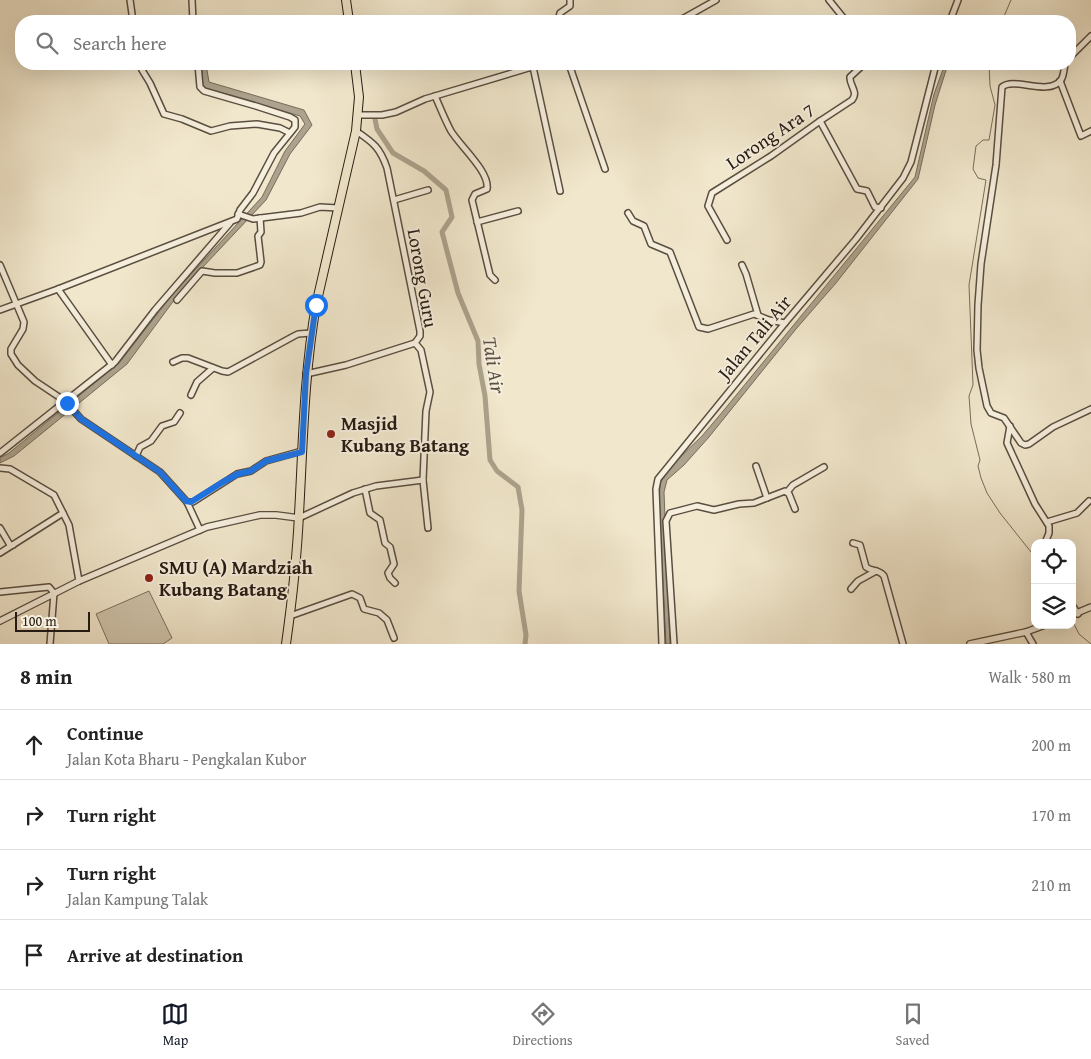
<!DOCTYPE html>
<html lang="en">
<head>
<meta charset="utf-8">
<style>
  :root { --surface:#fff; --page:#f6f6f6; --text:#222; --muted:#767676; --line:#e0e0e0; --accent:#111827 }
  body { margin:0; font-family:"Gentium Book Plus",serif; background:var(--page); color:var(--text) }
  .controls { position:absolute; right:15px; bottom:15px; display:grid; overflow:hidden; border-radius:10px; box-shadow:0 5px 20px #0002 }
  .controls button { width:45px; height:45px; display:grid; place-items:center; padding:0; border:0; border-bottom:1px solid var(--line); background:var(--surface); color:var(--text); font:25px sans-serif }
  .scale { position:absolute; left:15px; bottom:12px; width:75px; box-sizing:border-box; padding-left:5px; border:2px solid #271b12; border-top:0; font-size:14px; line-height:18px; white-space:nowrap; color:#271b12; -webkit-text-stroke:4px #f6efde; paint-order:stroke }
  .stop { position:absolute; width:15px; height:15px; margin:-11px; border:4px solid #1a73e8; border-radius:50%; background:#fff }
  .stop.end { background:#1a73e8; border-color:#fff; box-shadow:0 1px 5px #0008 }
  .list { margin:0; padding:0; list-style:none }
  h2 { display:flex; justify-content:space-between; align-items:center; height:65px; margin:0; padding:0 20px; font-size:21px }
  h2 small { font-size:16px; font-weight:400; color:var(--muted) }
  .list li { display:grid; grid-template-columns:32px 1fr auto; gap:15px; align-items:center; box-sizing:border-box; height:70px; padding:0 20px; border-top:1px solid var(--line) }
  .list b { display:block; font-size:19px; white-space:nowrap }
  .list p { margin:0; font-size:16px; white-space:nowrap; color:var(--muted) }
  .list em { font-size:16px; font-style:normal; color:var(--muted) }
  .icon { flex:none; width:28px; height:28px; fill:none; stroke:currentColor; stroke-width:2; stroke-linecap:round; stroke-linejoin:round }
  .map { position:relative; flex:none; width:1091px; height:644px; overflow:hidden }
  .search { position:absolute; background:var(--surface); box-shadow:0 5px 20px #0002; left:15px; right:15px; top:15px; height:55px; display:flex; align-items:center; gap:12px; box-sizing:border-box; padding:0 18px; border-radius:20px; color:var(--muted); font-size:19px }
  .sheet { height:345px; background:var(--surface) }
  nav { display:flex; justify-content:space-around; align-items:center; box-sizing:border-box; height:70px; border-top:1px solid var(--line); background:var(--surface); font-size:14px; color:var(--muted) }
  nav a { display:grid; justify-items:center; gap:2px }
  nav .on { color:var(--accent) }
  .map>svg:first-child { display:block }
  .green { fill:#cfc4ac; stroke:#7b705f }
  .water { fill:#aca28d; stroke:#776c5c }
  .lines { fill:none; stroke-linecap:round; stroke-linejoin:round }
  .stream { stroke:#776c5c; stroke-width:1 }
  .canal { stroke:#aca28d; stroke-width:5 }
  .minor-casing { stroke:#5a4e40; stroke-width:8 }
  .tertiary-casing { stroke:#5a4e40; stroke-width:8 }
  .primary-casing { stroke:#271b12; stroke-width:10 }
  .minor { stroke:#f6efde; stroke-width:5 }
  .tertiary { stroke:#f6efde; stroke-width:5.5 }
  .primary { stroke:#f1e7cc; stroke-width:8 }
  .route { stroke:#1a73e8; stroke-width:6 }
  .poi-dot { fill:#8f2418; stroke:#f6efde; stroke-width:2 }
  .labels { text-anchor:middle; stroke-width:4; stroke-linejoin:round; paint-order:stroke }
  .street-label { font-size:19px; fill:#271b12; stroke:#f6efde }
  .poi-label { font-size:19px; font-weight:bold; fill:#271b12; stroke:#f6efde; text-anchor:start }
  .water-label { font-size:20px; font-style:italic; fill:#5c5143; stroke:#f6efde }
</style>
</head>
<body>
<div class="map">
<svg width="1091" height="644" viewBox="0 0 1091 644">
  <rect width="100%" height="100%" fill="#f1e7cc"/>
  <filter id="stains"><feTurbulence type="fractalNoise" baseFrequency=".004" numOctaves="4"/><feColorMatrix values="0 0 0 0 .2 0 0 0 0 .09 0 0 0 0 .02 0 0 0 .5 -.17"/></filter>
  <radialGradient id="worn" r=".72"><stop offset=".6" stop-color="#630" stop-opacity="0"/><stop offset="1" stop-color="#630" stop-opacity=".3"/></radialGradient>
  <!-- green -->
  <polygon class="green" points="149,591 172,638 163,644 109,644 96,614"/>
  <!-- water -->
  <g class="water">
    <polygon points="201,64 206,64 209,82 304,110 312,125 290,154 266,200 202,268 172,303 127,364 14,456 0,463 0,458 9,453 119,363 172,295 262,197 285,151 305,124 300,116 203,87"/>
    <polygon points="945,64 948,64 935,105 918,179 836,283 796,329 709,437 684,465 667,480 664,492 670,644 666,644 659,510 660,483 673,464 702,436 724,410 915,177 934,94"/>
  </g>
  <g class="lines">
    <!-- stream -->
    <g class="stream">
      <polyline points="1002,21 1011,0"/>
      <polyline points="989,64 990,86 995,105 989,140 983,140 976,146 973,169 978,178 986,180 969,285 973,385 969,396 971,424 980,460 978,466 981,478 987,493 1000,513 1035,557"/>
      <polyline points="1072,620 1079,634 1091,644"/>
    </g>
    <!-- canal -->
    <polyline class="canal" points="375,119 377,129 393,153 424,171 446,190 452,217 442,232 458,293 478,341 479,364 485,396 490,460 497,471 518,487 522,510 519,591 526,635 525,644"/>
    <defs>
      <g id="minor">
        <polyline points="130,0 133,21"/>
        <polyline points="192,0 193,21"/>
        <polyline points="829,0 846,21"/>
        <polyline points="558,21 560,13 570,6 570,0"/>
        <polyline points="675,21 684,18 716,0"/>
        <polyline points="950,21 958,0"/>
        <polyline points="1070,57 1091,36"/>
        <polyline points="140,64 142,70 150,83 164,114 182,119 211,131 230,126 257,124 280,128 290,133"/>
        <polyline points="569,64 605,169"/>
        <path d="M1065,64C1064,68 1064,76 1061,80C1048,97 1014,76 1002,87L996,165L981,264L978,305L977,350L979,368L987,406L991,413L1004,418L1021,443L1025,445L1029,444L1053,427L1091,409"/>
        <polyline points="533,67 560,191"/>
        <polyline points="1060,81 1081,136 1091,131"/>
        <path d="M435,96C440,107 445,120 451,131C460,146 490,172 487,189L475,194L472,200L490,275L495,280"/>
        <polyline points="358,115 382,115 396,112 425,99 542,64"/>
        <polyline points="820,121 857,189 867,191 875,207 881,208"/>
        <path d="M356,131C374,143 380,148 387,168L420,331V336L415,343"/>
        <polyline points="394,200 428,190"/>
        <polyline points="628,213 633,221 644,226 651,244 670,252 699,327 708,329 754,314 769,320 785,323"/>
        <polyline points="238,214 253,219 301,213 320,207 338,208"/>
        <polyline points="477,222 518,211"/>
        <path d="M727,240L708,206L712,193L771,156L820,121L852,100C859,92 849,85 850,77L864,64"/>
        <polyline points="0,265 24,322 23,329 11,349 11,354 18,365 35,381 65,401 81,419 160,472 187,502 200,530"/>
        <polyline points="742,265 746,274 758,315"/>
        <polyline points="58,289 112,365"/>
        <polyline points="177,300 202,271 215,273 237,273 260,265 261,262 258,236 261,232 260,218"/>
        <polyline points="0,310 58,289 237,219 240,210 253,193 274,153 295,127 295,120 290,117 256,106 204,91 200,87 198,64"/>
        <polyline points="415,343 421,350 430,392 426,411 423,480 428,528"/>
        <polyline points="173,362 182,358 188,358 222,371 228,372 294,336 298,334 311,333"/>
        <polyline points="306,374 346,365 415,343"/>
        <polyline points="191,395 197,382 213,368"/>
        <polyline points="1010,426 1007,443 1035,504 1049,526 1049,533 1045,543"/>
        <polyline points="0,453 115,362 155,310 230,223"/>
        <polyline points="136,456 140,447 151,441 162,426 174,422 180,413"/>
        <polyline points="756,466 767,498"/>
        <polyline points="0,468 10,469 54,495 69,525 79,581"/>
        <polyline points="365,489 370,513 380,520 385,543 390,547 394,564 388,573 390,578 395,583"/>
        <polyline points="787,492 793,485 824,467"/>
        <polyline points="187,502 193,502 237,474 251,471 266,461 302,451"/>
        <polyline points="299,518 353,493 376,486 423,480"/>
        <polyline points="1047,522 1077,513 1089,501"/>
        <polyline points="0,528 10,545 13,545"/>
        <path d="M853,543L860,545L866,567C872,572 879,569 884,576L903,644"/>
        <polyline points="0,553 63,513"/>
        <polyline points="851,589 858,581 876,571"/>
        <polyline points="0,592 49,587 54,593 50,644"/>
        <polyline points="1072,605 1078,614"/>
        <polyline points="290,616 352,594 360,598 364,609 379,613 387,620 394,638"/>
        <polyline points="1026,632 1033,644"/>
        <polyline points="662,644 656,489 658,479 785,323 856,239 903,178 911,162 936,64"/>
        <polyline points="674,644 666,521 670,513 697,506 714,510 739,504 754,503 785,491 789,494 795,509"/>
      </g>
      <g id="tertiary">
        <polyline points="1072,615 1091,607"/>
        <polyline points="0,621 79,581 207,527 260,515 276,515 299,518"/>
        <polyline points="970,644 1026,632 1045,625"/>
      </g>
      <g id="primary">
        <polyline points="346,0 349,21"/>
        <path d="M286,644C292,601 297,558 299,514C303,444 304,374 316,305L356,131L359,97L355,64"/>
      </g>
    </defs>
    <!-- minor casing -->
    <use href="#minor" class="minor-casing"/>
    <!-- tertiary casing -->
    <use href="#tertiary" class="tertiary-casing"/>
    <!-- primary casing -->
    <use href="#primary" class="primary-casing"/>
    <!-- minor -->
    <use href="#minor" class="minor"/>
    <!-- tertiary -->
    <use href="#tertiary" class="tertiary"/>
    <!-- primary -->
    <use href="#primary" class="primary"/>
  </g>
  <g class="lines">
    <!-- route -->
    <polyline class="route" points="67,403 81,419 160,472 186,501 191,502 223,482 238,474 251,471 266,461 302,452 306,374 316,305"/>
  </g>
  <!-- markers -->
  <g class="poi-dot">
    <circle cx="331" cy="434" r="5"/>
    <circle cx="149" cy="578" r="5"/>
  </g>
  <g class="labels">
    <!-- street labels -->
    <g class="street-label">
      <text transform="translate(770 136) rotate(-34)" y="7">Lorong Ara 7</text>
      <text transform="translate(423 278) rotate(80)" y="7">Lorong Guru</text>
      <text transform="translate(754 337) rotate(-50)" y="7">Jalan Tali Air</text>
    </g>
    <!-- poi labels -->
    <g class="poi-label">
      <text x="341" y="430">Masjid<tspan x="341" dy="22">Kubang Batang</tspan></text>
      <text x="159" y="574">SMU (A) Mardziah<tspan x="159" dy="22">Kubang Batang</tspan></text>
    </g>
    <!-- water labels -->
    <g class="water-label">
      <text transform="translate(494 365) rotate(81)" y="7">Tali Air</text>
    </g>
  </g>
  <rect width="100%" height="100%" filter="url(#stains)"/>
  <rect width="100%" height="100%" fill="url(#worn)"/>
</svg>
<div class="controls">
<button><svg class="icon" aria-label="locate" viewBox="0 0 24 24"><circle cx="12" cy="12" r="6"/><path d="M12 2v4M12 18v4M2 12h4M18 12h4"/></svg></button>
<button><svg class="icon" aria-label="layers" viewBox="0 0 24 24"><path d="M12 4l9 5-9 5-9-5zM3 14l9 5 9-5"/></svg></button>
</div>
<div class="scale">100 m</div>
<div class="stop" style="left:316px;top:305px"></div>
<div class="stop end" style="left:67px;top:403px"></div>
<div class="search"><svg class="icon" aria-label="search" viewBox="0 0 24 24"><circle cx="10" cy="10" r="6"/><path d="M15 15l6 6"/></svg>Search here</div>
</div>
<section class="sheet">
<h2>8 min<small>Walk · 580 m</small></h2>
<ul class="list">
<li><svg class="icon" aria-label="ahead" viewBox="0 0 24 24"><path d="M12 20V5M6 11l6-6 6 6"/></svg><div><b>Continue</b><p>Jalan Kota Bharu - Pengkalan Kubor</p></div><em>200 m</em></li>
<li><svg class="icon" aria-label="right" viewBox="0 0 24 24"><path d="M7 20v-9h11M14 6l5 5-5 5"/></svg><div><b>Turn right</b></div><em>170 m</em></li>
<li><svg class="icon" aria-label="right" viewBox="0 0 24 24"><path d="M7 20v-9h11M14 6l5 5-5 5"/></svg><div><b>Turn right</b><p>Jalan Kampung Talak</p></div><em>210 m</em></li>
<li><svg class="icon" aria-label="arrive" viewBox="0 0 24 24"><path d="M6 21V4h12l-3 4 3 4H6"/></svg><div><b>Arrive at destination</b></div></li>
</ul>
</section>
<nav>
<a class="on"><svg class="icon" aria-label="map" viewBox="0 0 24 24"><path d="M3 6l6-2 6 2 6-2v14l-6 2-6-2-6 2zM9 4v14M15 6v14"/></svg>Map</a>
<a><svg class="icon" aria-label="directions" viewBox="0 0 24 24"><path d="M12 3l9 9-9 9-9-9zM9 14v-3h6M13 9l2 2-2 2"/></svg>Directions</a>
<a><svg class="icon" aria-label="saved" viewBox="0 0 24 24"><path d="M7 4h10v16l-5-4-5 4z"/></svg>Saved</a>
</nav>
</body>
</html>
